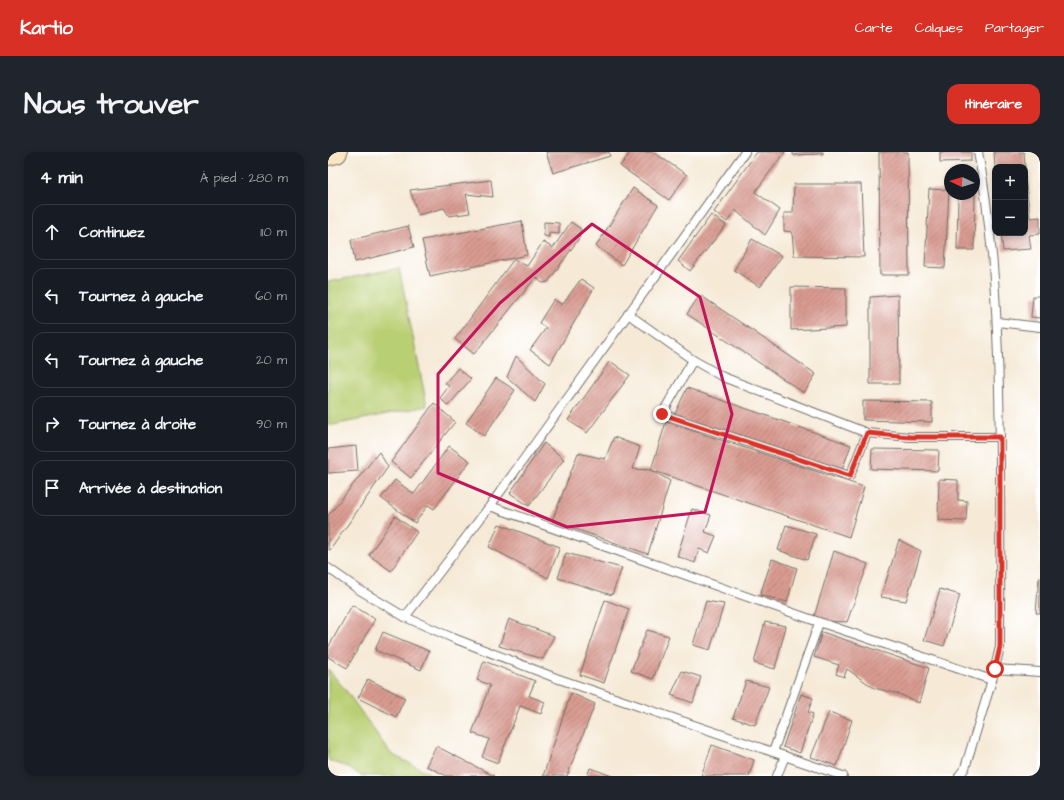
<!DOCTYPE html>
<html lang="fr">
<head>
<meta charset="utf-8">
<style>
  :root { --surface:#171b24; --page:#20242c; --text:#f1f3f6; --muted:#9ea1a6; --line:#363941; --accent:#d93025 }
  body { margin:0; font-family:"Architects Daughter",sans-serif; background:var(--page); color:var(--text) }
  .controls { position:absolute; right:12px; top:12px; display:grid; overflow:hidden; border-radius:8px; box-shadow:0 2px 6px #0003 }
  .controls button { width:36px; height:36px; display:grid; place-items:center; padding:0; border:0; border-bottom:1px solid var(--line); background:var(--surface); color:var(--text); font:20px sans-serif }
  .compass { position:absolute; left:616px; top:12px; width:36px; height:36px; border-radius:50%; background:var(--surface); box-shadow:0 2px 6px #0003; rotate:274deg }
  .stop { position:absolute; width:12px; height:12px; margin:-9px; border:3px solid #d93025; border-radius:50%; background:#fff }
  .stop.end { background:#d93025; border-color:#fff; box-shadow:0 1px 4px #0008 }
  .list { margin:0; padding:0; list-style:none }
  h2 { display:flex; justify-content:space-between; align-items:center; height:52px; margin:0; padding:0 16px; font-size:17px }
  h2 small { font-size:13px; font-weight:400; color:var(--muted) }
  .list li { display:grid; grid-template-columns:26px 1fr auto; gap:12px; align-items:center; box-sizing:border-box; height:56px; margin:0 8px 8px; padding:0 8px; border:1px solid var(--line); border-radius:12px }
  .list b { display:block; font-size:15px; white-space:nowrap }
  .list em { font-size:13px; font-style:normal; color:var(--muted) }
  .icon { flex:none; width:22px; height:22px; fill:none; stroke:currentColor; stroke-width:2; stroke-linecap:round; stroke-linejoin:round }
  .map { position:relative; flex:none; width:712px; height:624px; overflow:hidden; border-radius:12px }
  header { display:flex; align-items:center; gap:24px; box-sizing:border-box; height:56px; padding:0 20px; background:var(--accent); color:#fff }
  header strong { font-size:19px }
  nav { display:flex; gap:22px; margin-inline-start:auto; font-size:14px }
  .intro { display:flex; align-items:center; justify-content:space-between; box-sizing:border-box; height:96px; padding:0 24px }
  h1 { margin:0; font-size:28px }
  .button { padding:10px 18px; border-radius:12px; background:var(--accent); color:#fff; font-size:14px; font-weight:700 }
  main { display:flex; gap:24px; padding:0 24px }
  aside { flex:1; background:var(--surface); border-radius:12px; box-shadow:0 2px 6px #0003 }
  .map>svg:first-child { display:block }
  .green { fill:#b9cf73; stroke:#727d4f }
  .building { fill:url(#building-hatch) }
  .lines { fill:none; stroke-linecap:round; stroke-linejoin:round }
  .lane-casing { stroke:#726e67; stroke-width:10 }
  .secondary-casing { stroke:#726e67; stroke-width:24 }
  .lane { stroke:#fff; stroke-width:8 }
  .secondary { stroke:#fbe6c4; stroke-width:22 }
  .route { stroke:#d93025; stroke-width:5 }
  .marked { fill:none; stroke:#c2185b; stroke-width:3; stroke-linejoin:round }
</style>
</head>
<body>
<header>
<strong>Kartio</strong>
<nav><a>Carte</a><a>Calques</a><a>Partager</a></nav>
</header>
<div class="intro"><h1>Nous trouver</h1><a class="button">Itinéraire</a></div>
<main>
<aside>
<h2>4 min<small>À pied · 280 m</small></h2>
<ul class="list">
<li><svg class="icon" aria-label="ahead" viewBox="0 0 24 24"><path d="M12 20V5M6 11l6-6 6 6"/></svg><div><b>Continuez</b></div><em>110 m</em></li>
<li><svg class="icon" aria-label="left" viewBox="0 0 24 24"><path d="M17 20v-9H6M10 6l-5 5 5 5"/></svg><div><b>Tournez à gauche</b></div><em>60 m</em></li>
<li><svg class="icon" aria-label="left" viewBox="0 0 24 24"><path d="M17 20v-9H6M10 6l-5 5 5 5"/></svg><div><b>Tournez à gauche</b></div><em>20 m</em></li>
<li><svg class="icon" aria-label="right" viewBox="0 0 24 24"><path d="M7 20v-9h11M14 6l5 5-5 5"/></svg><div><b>Tournez à droite</b></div><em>90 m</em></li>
<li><svg class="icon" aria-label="arrive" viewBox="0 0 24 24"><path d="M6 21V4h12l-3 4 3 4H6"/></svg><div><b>Arrivée à destination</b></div></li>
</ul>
</aside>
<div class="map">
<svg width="712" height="624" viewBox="0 0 712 624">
  <defs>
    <pattern id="building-hatch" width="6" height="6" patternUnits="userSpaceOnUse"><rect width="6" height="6" fill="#d99b91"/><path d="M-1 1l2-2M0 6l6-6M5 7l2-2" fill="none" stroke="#b07f77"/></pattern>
  </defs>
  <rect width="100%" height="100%" fill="#fff"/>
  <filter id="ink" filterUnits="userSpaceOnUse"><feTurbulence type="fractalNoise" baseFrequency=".025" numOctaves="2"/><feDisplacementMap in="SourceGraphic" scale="8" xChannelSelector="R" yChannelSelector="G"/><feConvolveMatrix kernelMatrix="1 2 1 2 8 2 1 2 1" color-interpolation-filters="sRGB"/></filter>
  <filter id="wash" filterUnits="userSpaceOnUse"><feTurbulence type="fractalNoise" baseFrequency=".012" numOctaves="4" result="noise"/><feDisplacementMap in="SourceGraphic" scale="16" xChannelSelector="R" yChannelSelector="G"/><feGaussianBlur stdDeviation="0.9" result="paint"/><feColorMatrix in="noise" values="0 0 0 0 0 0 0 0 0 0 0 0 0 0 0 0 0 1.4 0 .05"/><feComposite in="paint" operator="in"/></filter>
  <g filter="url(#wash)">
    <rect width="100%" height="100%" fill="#f6ead7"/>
    <!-- green -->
    <g class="green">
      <polygon points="71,116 99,254 0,274 0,130"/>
      <polygon points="0,517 19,540 63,602 107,624 34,624 19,615 0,608"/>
    </g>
    <g id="blocks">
      <!-- building -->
      <g class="building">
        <polygon points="218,0 281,0 282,4 225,21"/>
        <polygon points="303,0 325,0 359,23 341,48 292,14"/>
        <polygon points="429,0 457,0 427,40 452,58 437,83 407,58 399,70 386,60"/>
        <polygon points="465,0 495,0 495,2 465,3"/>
        <polygon points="551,0 580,0 581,123 552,123"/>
        <polygon points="612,0 643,0 643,9 612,10"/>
        <polygon points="666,0 696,0 697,15 667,15"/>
        <polygon points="697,25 702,66 712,65 712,82 701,83 703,97 675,99 673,81 697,81"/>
        <polygon points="163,28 165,45 138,42 142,61 121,64 116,56 90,63 82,38"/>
        <polygon points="466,32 533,32 536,105 466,104 464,80 456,79 456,61 465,61"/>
        <polygon points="305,36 330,53 294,113 268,94"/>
        <polygon points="601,37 621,38 617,116 597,115"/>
        <polygon points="630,42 647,42 646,98 629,98"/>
        <polygon points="383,63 398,73 362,119 350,109"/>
        <polygon points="194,69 199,103 102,124 94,88"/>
        <polygon points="216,70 231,71 231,82 221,81 221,85 216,84"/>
        <polygon points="243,70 253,77 249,83 252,85 220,130 214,131 208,125 146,202 127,187 186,107 199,114 215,90 225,96"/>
        <polygon points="80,74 86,95 27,110 23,88"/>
        <polygon points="424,87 454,104 432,135 406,118"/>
        <polygon points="253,127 266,136 222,212 202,198 218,176 211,171 226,147 234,153"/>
        <polygon points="463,135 518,136 518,175 463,178"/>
        <polygon points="372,143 488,222 476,241 359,162"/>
        <polygon points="570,143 571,232 542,232 542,145"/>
        <polygon points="705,144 712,144 712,166 703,165"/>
        <polygon points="188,204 217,232 207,250 179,225"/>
        <polygon points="282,209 302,223 259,281 240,268"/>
        <polygon points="130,216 143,227 120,254 112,246 121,234 117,231"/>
        <polygon points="168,226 187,238 156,284 138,271"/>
        <polygon points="359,236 523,293 513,321 345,266"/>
        <polygon points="535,249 604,250 604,270 535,268"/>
        <polygon points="106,251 127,270 83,326 63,310"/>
        <polygon points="338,270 536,335 521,385 323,318"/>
        <polygon points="286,285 312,295 305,317 323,318 342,329 320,402 224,369 250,301 277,307"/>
        <polygon points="216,291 236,307 201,354 182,341"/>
        <polygon points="28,294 30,319 0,321 0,297"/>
        <polygon points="121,294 142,309 106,357 100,353 87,371 53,346 67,328 86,342"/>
        <polygon points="544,297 611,298 610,319 543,317"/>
        <polygon points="51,300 60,315 2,398 0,397 0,364"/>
        <polygon points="611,327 630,328 630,348 639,349 638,369 610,368"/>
        <polygon points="364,357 383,363 377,380 388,384 381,401 371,397 367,411 349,404"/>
        <polygon points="67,364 89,380 63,419 41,403"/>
        <polygon points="171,372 232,395 220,426 161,395"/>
        <polygon points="458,373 488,382 479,408 450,398"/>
        <polygon points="571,388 593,399 578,449 553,445"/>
        <polygon points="506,399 540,412 519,470 485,468"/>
        <polygon points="238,401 294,416 284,443 230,426"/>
        <polygon points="444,407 469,416 459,450 432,443"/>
        <polygon points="711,425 712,425 712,461 708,461"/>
        <polygon points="612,437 632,443 616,494 596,488"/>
        <polygon points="277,448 301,457 276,531 252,523"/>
        <polygon points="378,449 396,452 382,498 365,493"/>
        <polygon points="24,453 47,467 19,516 0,505 0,496"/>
        <polygon points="181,467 226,484 215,507 171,494"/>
        <polygon points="437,470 458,474 447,517 426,511"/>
        <polygon points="319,478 341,484 325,527 303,519"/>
        <polygon points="55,480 101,499 93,518 47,498"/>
        <polygon points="494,480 601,516 591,551 571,542 546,536 519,517 516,525 508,522 511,513 486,505"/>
        <polygon points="156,509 207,529 201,544 217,550 213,562 192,554 170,611 154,605 161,587 144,581 162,533 149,528"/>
        <polygon points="354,519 373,525 365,551 343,543"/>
        <polygon points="40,527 77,546 68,565 30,546"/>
        <polygon points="418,529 441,535 427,573 405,566"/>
        <polygon points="243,541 267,552 239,624 215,624"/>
        <polygon points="473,542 485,546 480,560 485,562 472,601 455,595"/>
        <polygon points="501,560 524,568 509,614 483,605"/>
        <polygon points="384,593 426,608 421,624 373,624"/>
        <polygon points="108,594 166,624 119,624 98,614"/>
        <polygon points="262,616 284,624 259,624"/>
      </g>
    </g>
  </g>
  <g filter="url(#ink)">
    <use href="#blocks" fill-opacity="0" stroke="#726e67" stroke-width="1"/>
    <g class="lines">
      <defs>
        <g id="lane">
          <polyline points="300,162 365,208 395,225 539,281 582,285 672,285"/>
          <polyline points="669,170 712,175"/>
          <polyline points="365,208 334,262 522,324 539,281"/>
          <polyline points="162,354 485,468 664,528"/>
          <polyline points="0,416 30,437 77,465 125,486 228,526 515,624"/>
          <polyline points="77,465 162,354 417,0"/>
          <polyline points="667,517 712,520"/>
          <polyline points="445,600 491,471"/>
          <polyline points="449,624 457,604"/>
          <path d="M631,624L637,616L664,528L672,495C672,409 673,324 671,238C669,158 665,79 650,0"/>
        </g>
        <polyline id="secondary" points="0,2 8,0"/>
      </defs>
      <!-- lane casing -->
      <use href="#lane" class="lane-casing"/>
      <!-- secondary casing -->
      <use href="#secondary" class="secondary-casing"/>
      <!-- lane -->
      <use href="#lane" class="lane"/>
      <!-- secondary -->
      <use href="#secondary" class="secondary"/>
    </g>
  </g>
  <g class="lines" filter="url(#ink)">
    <!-- route -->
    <polyline class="route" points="334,262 522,324 539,281 582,285 672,285 672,495 667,517"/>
  </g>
  <!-- marked area -->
  <path class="marked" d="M264,72L372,145L404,262L377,360L239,375L110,321V222L172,151Z"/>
</svg>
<div class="controls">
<button>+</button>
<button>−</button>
</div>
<svg class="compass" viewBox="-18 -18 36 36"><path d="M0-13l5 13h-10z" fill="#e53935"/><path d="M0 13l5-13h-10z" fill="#9ea1a6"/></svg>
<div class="stop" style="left:667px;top:517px"></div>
<div class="stop end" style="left:334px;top:262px"></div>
</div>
</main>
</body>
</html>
